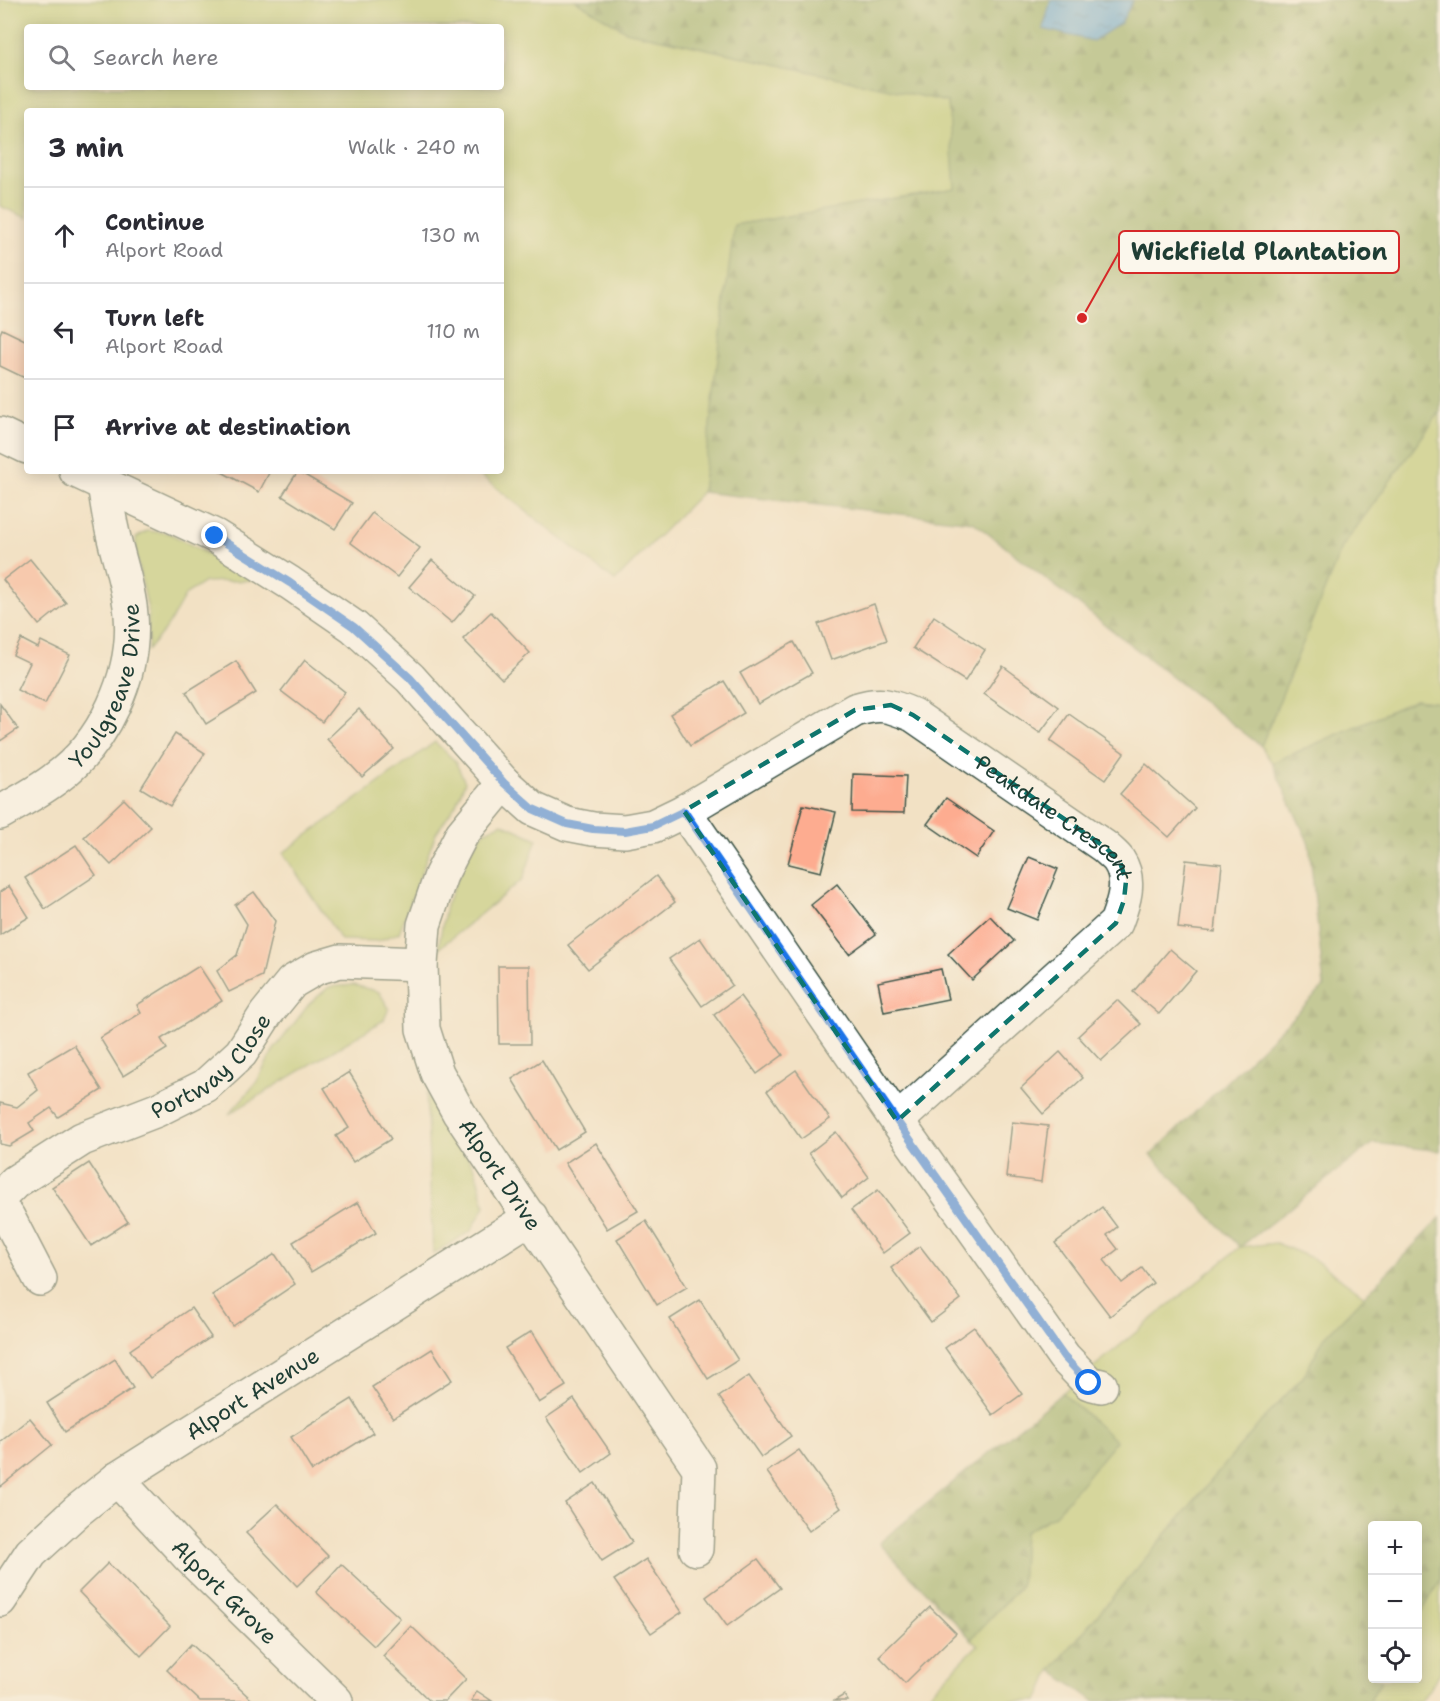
<!DOCTYPE html>
<html lang="en">
<head>
<meta charset="utf-8">
<style>
  :root { --surface:#fff; --page:#f2f2f3; --text:#2b2b33; --muted:#7c7c81; --line:#e1e1e2 }
  body { margin:0; font-family:"Shantell Sans",sans-serif; background:var(--page); color:var(--text) }
  .controls { position:absolute; right:18px; bottom:18px; display:grid; overflow:hidden; border-radius:6px; box-shadow:0 3px 15px #0003 }
  .controls button { width:54px; height:54px; display:grid; place-items:center; padding:0; border:0; border-bottom:2px solid var(--line); background:var(--surface); color:var(--text); font:30px sans-serif }
  .stop { position:absolute; width:18px; height:18px; margin:-14px; border:4px solid #1a73e8; border-radius:50%; background:#fff }
  .stop.end { background:#1a73e8; border-color:#fff; box-shadow:0 2px 6px #0008 }
  .list { margin:0; padding:0; list-style:none }
  h2 { display:flex; justify-content:space-between; align-items:center; height:78px; margin:0; padding:0 24px; font-size:26px }
  h2 small { font-size:20px; font-weight:400; color:var(--muted) }
  .list li { display:grid; grid-template-columns:39px 1fr auto; gap:18px; align-items:center; box-sizing:border-box; height:96px; padding:0 24px; border-top:2px solid var(--line) }
  .list b { display:block; font-size:22px; white-space:nowrap }
  .list p { margin:0; font-size:20px; white-space:nowrap; color:var(--muted) }
  .list em { font-size:20px; font-style:normal; color:var(--muted) }
  .icon { flex:none; width:33px; height:33px; fill:none; stroke:currentColor; stroke-width:2; stroke-linecap:round; stroke-linejoin:round }
  .map { position:relative; flex:none; width:1440px; height:1701px; overflow:hidden }
  .search { position:absolute; background:var(--surface); box-shadow:0 3px 15px #0003; left:24px; top:24px; width:480px; height:66px; display:flex; align-items:center; gap:15px; box-sizing:border-box; padding:0 21px; border-radius:6px; color:var(--muted); font-size:22px }
  .panel { position:absolute; background:var(--surface); box-shadow:0 3px 15px #0003; left:24px; top:108px; width:480px; height:366px; border-radius:6px }
  .map>svg:first-child { display:block }
  .green { fill:#b4c86c; stroke:#6a8250; stroke-width:1.5; fill-rule:evenodd }
  .forest { fill:url(#forest-firs); stroke:#57744a; stroke-width:1.5 }
  .water { fill:url(#water-ripples); stroke:#427487; stroke-width:1.5 }
  .building { fill:#fdac90 }
  .lines { fill:none; stroke-linecap:round; stroke-linejoin:round }
  .minor-casing { stroke:#3f564a; stroke-width:36 }
  .minor { stroke:#fff; stroke-width:33 }
  .route { stroke:#1a73e8; stroke-width:8 }
  .marked { fill:none; stroke:#0f766e; stroke-width:4.5; stroke-dasharray:12 8; stroke-linejoin:round }
  .labels { text-anchor:middle; stroke-width:4.5; stroke-linejoin:round; paint-order:stroke }
  .street-label { font-size:22px; fill:#1f3d34; stroke:#fbf7ec }
  .leader { fill:none; stroke:#d62828; stroke-width:2 }
  .callout-dot { fill:#d62828; stroke:#fbf7ec; stroke-width:2 }
  .callout { fill:#fbf7ec; stroke:#d62828; stroke-width:2 }
  .callout-label { font-size:24px; text-anchor:middle; font-weight:bold; fill:#1f3d34 }
</style>
</head>
<body>
<div class="map">
<svg width="1440" height="1701" viewBox="0 0 1440 1701">
  <defs>
    <pattern id="forest-firs" width="22" height="20" patternUnits="userSpaceOnUse" patternTransform="scale(1.5)"><rect width="22" height="20" fill="#8fac60"/><path d="M5 1l3.5 6h-7zM16 11l3.5 6h-7z" fill="#748d50"/></pattern>
    <pattern id="water-ripples" width="26" height="14" patternUnits="userSpaceOnUse" patternTransform="scale(1.5)"><rect width="26" height="14" fill="#65aada"/><path d="M2 4q2-2 4 0t4 0M15 11q2-2 4 0t4 0" fill="none" stroke="#538cb2"/></pattern>
  </defs>
  <rect width="100%" height="100%" fill="#fbf7ec"/>
  <filter id="ink" filterUnits="userSpaceOnUse"><feTurbulence type="fractalNoise" baseFrequency=".0167" numOctaves="2"/><feDisplacementMap in="SourceGraphic" scale="12" xChannelSelector="R" yChannelSelector="G"/><feConvolveMatrix kernelMatrix="1 2 1 2 8 2 1 2 1" color-interpolation-filters="sRGB"/></filter>
  <filter id="wash" filterUnits="userSpaceOnUse"><feTurbulence type="fractalNoise" baseFrequency=".008" numOctaves="4" result="noise"/><feDisplacementMap in="SourceGraphic" scale="24" xChannelSelector="R" yChannelSelector="G"/><feGaussianBlur stdDeviation="1.35" result="paint"/><feColorMatrix in="noise" values="0 0 0 0 0 0 0 0 0 0 0 0 0 0 0 0 0 1.4 0 .05"/><feComposite in="paint" operator="in"/></filter>
  <g filter="url(#wash)">
    <rect width="100%" height="100%" fill="#f2e1c4"/>
    <!-- green -->
    <g class="green">
      <path d="M0,0H575L626,31L948,102L956,188L735,225L702,492L615,581L475,471H501V111H27V218L0,206ZM27,27H501V87H27Z"/>
      <polygon points="1440,412 1440,703 1415,700 1272,763 1261,746 1342,547"/>
      <polygon points="147,531 169,533 257,580 205,582 186,594 167,627 148,650 148,610 136,554 136,538"/>
      <polygon points="435,742 455,761 465,782 456,804 436,833 399,933 378,941 341,940 283,853"/>
      <polygon points="502,823 537,839 523,879 438,949 446,905 469,852 485,831"/>
      <polygon points="354,985 379,992 389,1008 384,1020 229,1114 256,1083 273,1051 309,1004 329,987"/>
      <polygon points="426,1093 475,1168 485,1206 471,1231 433,1254"/>
      <polygon points="1276,1243 1312,1258 1365,1296 1324,1338 1303,1377 1266,1416 1051,1670 1038,1701 922,1701 978,1645 971,1639 1021,1586 1024,1532 1055,1515 1093,1420 1062,1393 1240,1247"/>
      <polygon points="1440,1580 1440,1673 1421,1701 1369,1701 1382,1679 1418,1678 1418,1619"/>
    </g>
    <!-- forest -->
    <g class="forest">
      <polygon points="575,0 1440,0 1440,412 1342,547 1261,746 973,522 702,492 734,225 955,188 948,102 626,31"/>
      <polygon points="1416,700 1440,703 1440,1151 1373,1143 1240,1247 1151,1155 1324,987 1309,844 1272,763"/>
      <polygon points="1440,1218 1440,1580 1418,1619 1418,1526 1372,1526 1372,1678 1382,1679 1369,1701 1094,1701 1051,1670 1266,1416 1303,1377 1324,1338"/>
      <polygon points="1062,1393 1116,1441 1055,1515 1024,1532 1021,1585 971,1639 879,1543"/>
    </g>
    <!-- water -->
    <polygon class="water" points="1051,0 1133,0 1121,23 1093,41 1043,29"/>
    <g id="blocks">
      <!-- building -->
      <g class="building">
        <polygon points="2,329 27,341 27,379 0,366 0,334"/>
        <polygon points="220,471 270,471 259,492"/>
        <polygon points="298,471 352,503 335,529 282,496"/>
        <polygon points="372,513 420,548 397,577 350,542"/>
        <polygon points="30,559 66,603 39,625 3,580"/>
        <polygon points="432,560 475,596 452,623 409,587"/>
        <polygon points="874,604 887,640 831,660 818,624"/>
        <polygon points="491,612 530,653 502,679 463,639"/>
        <polygon points="934,616 985,650 965,681 913,648"/>
        <polygon points="21,639 38,648 41,641 70,655 45,704 17,690 30,663 13,655"/>
        <polygon points="794,642 812,673 758,704 740,673"/>
        <polygon points="305,660 345,692 322,722 281,691"/>
        <polygon points="236,661 256,693 206,724 186,692"/>
        <polygon points="1003,666 1059,707 1040,733 984,694"/>
        <polygon points="724,681 744,713 690,746 670,714"/>
        <polygon points="0,704 18,729 0,741"/>
        <polygon points="359,709 394,749 362,777 327,739"/>
        <polygon points="1069,714 1124,753 1105,780 1050,741"/>
        <polygon points="175,734 205,753 170,806 141,788"/>
        <polygon points="1146,764 1195,808 1169,837 1120,794"/>
        <polygon points="853,774 906,776 904,813 852,812"/>
        <polygon points="946,798 994,831 976,858 927,824"/>
        <polygon points="124,799 151,827 111,865 84,837"/>
        <polygon points="803,805 836,812 821,872 788,864"/>
        <polygon points="76,845 96,875 45,909 25,878"/>
        <polygon points="1029,857 1058,869 1037,920 1007,908"/>
        <polygon points="1186,860 1222,864 1215,932 1178,928"/>
        <polygon points="656,876 675,902 588,969 568,945"/>
        <polygon points="837,884 876,934 849,954 811,905"/>
        <polygon points="9,886 29,917 0,935 0,892"/>
        <polygon points="254,892 275,921 262,976 229,992 217,971 237,955 247,924 235,905"/>
        <polygon points="990,916 1014,941 972,980 948,954"/>
        <polygon points="700,938 732,985 702,1006 669,959"/>
        <polygon points="1170,949 1196,971 1159,1014 1133,992"/>
        <polygon points="199,966 222,1001 161,1039 167,1049 123,1076 100,1038 141,1013 137,1005"/>
        <polygon points="498,966 529,966 530,1044 499,1044"/>
        <polygon points="941,969 948,999 884,1012 878,982"/>
        <polygon points="740,996 783,1055 757,1074 714,1015"/>
        <polygon points="1117,1000 1141,1024 1101,1061 1078,1036"/>
        <polygon points="74,1045 102,1090 58,1117 51,1108 29,1123 34,1131 9,1146 0,1144 0,1103 17,1107 38,1090 28,1072"/>
        <polygon points="1060,1052 1083,1078 1043,1114 1021,1088"/>
        <polygon points="542,1060 585,1132 556,1150 512,1079"/>
        <polygon points="796,1070 830,1119 801,1139 767,1091"/>
        <polygon points="349,1072 391,1139 353,1162 336,1136 349,1128 324,1088"/>
        <polygon points="1012,1122 1048,1126 1041,1182 1006,1177"/>
        <polygon points="836,1132 869,1177 842,1198 809,1153"/>
        <polygon points="596,1143 638,1211 607,1229 565,1163"/>
        <polygon points="89,1163 128,1222 91,1246 52,1187"/>
        <polygon points="878,1190 910,1233 883,1253 851,1210"/>
        <polygon points="358,1202 376,1233 311,1272 293,1242"/>
        <polygon points="1102,1207 1117,1227 1107,1235 1118,1249 1104,1260 1122,1283 1142,1268 1153,1283 1110,1316 1055,1243"/>
        <polygon points="646,1221 687,1287 657,1305 617,1239"/>
        <polygon points="920,1246 961,1299 931,1322 891,1268"/>
        <polygon points="275,1254 295,1284 233,1326 212,1295"/>
        <polygon points="700,1300 738,1360 708,1379 670,1319"/>
        <polygon points="191,1308 211,1337 150,1378 130,1350"/>
        <polygon points="974,1327 1022,1394 993,1415 945,1348"/>
        <polygon points="532,1331 566,1386 539,1403 505,1348"/>
        <polygon points="432,1349 452,1380 393,1418 372,1387"/>
        <polygon points="115,1359 133,1388 65,1432 47,1403"/>
        <polygon points="749,1376 791,1436 761,1457 719,1397"/>
        <polygon points="352,1399 373,1433 312,1471 291,1437"/>
        <polygon points="574,1399 611,1453 583,1473 546,1418"/>
        <polygon points="30,1418 52,1445 0,1487 0,1442"/>
        <polygon points="799,1450 841,1508 809,1531 767,1472"/>
        <polygon points="595,1483 632,1542 602,1561 565,1503"/>
        <polygon points="277,1504 328,1556 297,1586 246,1533"/>
        <polygon points="646,1559 682,1612 651,1633 614,1580"/>
        <polygon points="758,1559 780,1588 727,1626 706,1597"/>
        <polygon points="108,1563 170,1626 141,1656 79,1592"/>
        <polygon points="341,1564 400,1618 374,1646 316,1592"/>
        <polygon points="930,1607 956,1633 905,1683 879,1656"/>
        <polygon points="411,1626 466,1679 445,1701 430,1701 383,1656"/>
        <polygon points="191,1644 251,1699 249,1701 200,1701 167,1670"/>
        <polygon points="477,1691 492,1701 471,1701"/>
        <polygon points="844,1695 848,1701 834,1701"/>
      </g>
    </g>
  </g>
  <g filter="url(#ink)">
    <use href="#blocks" fill-opacity="0" stroke="#3f564a" stroke-width="1.5"/>
    <g class="lines">
      <defs>
        <g id="minor">
          <polyline points="0,434 27,447"/>
          <polyline points="76,471 215,536 290,583 354,627 410,678 504,783 533,809 567,824 593,829 625,831 653,826 684,811 897,1121 1064,1357 1089,1383 1101,1386"/>
          <path id="s1" d="M504,783L462,834L441,875L424,925L421,964L423,1029L437,1073L459,1113L699,1468L696,1549"/>
          <path id="s2" d="M684,811L855,710C880,702 889,705 913,715L1105,847C1110,852 1116,856 1119,861C1132,881 1123,904 1116,923L897,1121"/>
          <path id="s3" d="M0,813C18,802 38,792 55,779C104,744 136,675 131,615C129,587 119,561 113,534C109,518 107,501 104,485"/>
          <path id="s4" d="M0,1197L15,1182L82,1139L157,1110L205,1086L241,1053L266,1014L292,982L316,968L340,961L421,964"/>
          <polyline points="0,1210 8,1217 40,1279"/>
          <path id="s5" d="M117,1479L191,1559L336,1701"/>
          <path id="s6" d="M0,1600L31,1553L77,1511L117,1479L531,1217"/>
        </g>
      </defs>
      <!-- minor casing -->
      <use href="#minor" class="minor-casing"/>
      <!-- minor -->
      <use href="#minor" class="minor"/>
    </g>
  </g>
  <g class="lines" filter="url(#ink)">
    <!-- route -->
    <polyline class="route" points="215,536 290,583 354,627 410,678 504,783 533,809 567,824 593,829 625,831 653,826 684,811 897,1121 1064,1357 1089,1383"/>
  </g>
  <!-- marked area -->
  <path d="M0 0H1440V1701H0ZM891,705L913,715L1105,847L1120,862L1126,881L1124,900L1116,923L897,1121L684,811L855,710Z" fill="#f2e1c4" fill-opacity=".55" fill-rule="evenodd"/>
  <path class="marked" d="M891,705L913,715L1105,847L1120,862L1126,881L1124,900L1116,923L897,1121L684,811L855,710Z"/>
  <g class="labels">
    <!-- street labels -->
    <g class="street-label">
      <text dy="8" stroke="none"><textPath href="#s3" startOffset="176">Youlgreave Drive</textPath></text>
      <text dy="8" stroke="none"><textPath href="#s2" startOffset="435">Peakdale Crescent</textPath></text>
      <text dy="8" stroke="none"><textPath href="#s4" startOffset="252">Portway Close</textPath></text>
      <text dy="8" stroke="none"><textPath href="#s1" startOffset="435">Alport Drive</textPath></text>
      <text dy="8" stroke="none"><textPath href="#s6" startOffset="330">Alport Avenue</textPath></text>
      <text dy="8" stroke="none"><textPath href="#s5" startOffset="156">Alport Grove</textPath></text>
    </g>
  </g>
  <!-- callouts -->
  <path class="leader" d="M1082 318L1119 252"/>
  <circle class="callout-dot" cx="1082" cy="318" r="6"/>
  <rect class="callout" x="1119" y="231" width="280" height="42" rx="6"/>
  <g class="callout-label">
    <text x="1259" y="260">Wickfield Plantation</text>
  </g>
</svg>
<div class="controls">
<button>+</button>
<button>−</button>
<button><svg class="icon" aria-label="locate" viewBox="0 0 24 24"><circle cx="12" cy="12" r="6"/><path d="M12 2v4M12 18v4M2 12h4M18 12h4"/></svg></button>
</div>
<div class="stop" style="left:1089px;top:1383px"></div>
<div class="stop end" style="left:215px;top:536px"></div>
<div class="search"><svg class="icon" aria-label="search" viewBox="0 0 24 24"><circle cx="10" cy="10" r="6"/><path d="M15 15l6 6"/></svg>Search here</div>
<section class="panel">
<h2>3 min<small>Walk · 240 m</small></h2>
<ul class="list">
<li><svg class="icon" aria-label="ahead" viewBox="0 0 24 24"><path d="M12 20V5M6 11l6-6 6 6"/></svg><div><b>Continue</b><p>Alport Road</p></div><em>130 m</em></li>
<li><svg class="icon" aria-label="left" viewBox="0 0 24 24"><path d="M17 20v-9H6M10 6l-5 5 5 5"/></svg><div><b>Turn left</b><p>Alport Road</p></div><em>110 m</em></li>
<li><svg class="icon" aria-label="arrive" viewBox="0 0 24 24"><path d="M6 21V4h12l-3 4 3 4H6"/></svg><div><b>Arrive at destination</b></div></li>
</ul>
</section>
</div>
</body>
</html>
